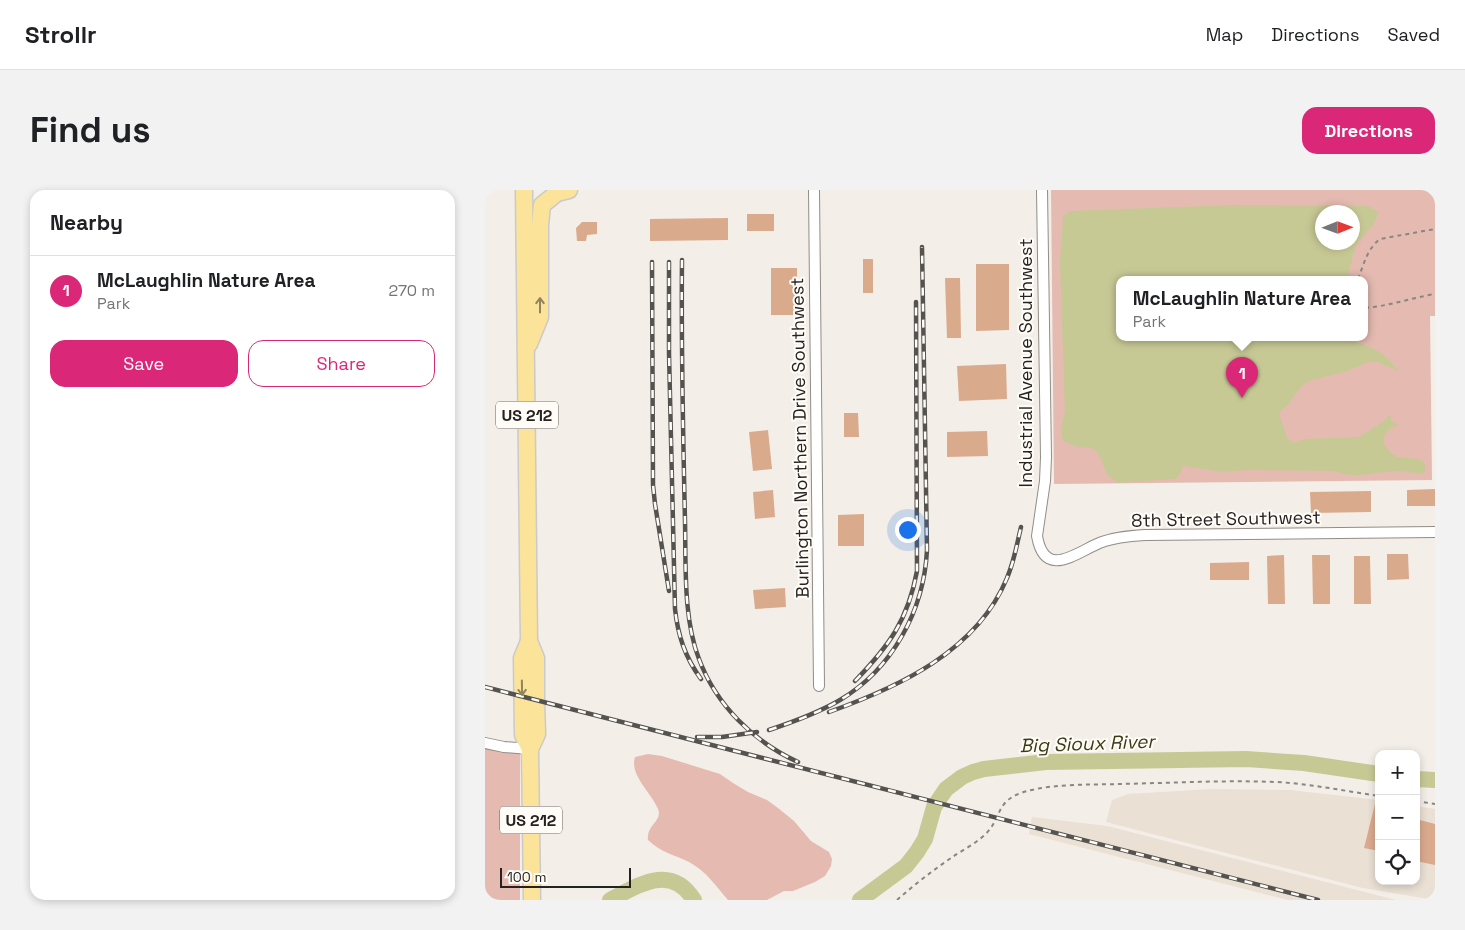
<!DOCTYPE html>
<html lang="en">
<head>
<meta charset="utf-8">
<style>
  :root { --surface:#fff; --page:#f2f2f2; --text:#202124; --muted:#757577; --line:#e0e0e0; --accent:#db2777 }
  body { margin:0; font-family:"Space Grotesk",sans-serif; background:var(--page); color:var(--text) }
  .controls { position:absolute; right:15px; bottom:15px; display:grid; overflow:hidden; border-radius:10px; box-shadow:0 2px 8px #0003 }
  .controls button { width:45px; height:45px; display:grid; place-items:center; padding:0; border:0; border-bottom:1px solid var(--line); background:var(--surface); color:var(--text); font:25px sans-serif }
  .compass { position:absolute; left:830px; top:15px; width:45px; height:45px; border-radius:50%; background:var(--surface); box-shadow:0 2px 8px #0003; rotate:89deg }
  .scale { position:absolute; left:15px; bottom:12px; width:131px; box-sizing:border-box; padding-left:5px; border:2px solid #252321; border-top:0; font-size:14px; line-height:18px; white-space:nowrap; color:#252321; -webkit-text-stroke:4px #fffcf8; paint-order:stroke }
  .you { position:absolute; left:422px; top:339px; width:18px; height:18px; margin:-12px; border:4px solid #fff; border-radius:50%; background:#1a73e8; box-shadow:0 0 0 8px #1a73e833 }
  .badge { display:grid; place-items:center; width:32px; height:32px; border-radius:50%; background:var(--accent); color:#fff; font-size:16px; font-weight:700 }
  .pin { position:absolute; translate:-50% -41px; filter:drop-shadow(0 1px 2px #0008) }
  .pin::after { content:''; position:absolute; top:26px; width:18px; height:15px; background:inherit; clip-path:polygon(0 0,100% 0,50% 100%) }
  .popup { position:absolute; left:631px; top:86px; width:252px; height:65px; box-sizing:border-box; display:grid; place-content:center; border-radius:10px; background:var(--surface); filter:drop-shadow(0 1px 4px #0005); font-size:16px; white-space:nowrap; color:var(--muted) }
  .popup b { font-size:19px; color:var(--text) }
  .popup::after { content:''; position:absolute; left:50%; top:100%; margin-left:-10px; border:10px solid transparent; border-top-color:var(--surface) }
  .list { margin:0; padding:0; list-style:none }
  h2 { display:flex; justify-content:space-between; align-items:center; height:65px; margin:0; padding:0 20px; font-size:21px }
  h2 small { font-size:16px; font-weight:400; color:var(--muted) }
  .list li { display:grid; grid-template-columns:32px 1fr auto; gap:15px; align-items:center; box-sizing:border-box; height:70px; padding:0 20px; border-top:1px solid var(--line) }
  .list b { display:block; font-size:19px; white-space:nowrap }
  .list p { margin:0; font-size:16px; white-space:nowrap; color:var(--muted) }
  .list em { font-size:16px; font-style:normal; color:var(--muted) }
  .actions { display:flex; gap:10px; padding:15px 20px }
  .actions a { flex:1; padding:11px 0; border:1px solid var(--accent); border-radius:15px; text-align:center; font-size:18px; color:var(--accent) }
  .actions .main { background:var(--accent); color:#fff }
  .icon { flex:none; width:28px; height:28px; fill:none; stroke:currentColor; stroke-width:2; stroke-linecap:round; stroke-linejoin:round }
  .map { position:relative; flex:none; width:950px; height:710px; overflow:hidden; border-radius:15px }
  header { display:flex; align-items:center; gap:30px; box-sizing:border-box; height:70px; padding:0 25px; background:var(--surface); border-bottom:1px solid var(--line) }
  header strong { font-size:24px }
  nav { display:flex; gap:28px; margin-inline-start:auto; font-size:18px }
  .intro { display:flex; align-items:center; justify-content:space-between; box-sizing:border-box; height:120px; padding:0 30px }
  h1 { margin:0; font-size:35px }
  .button { padding:12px 22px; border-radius:15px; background:var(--accent); color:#fff; font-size:18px; font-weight:700 }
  main { display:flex; gap:30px; padding:0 30px }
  aside { flex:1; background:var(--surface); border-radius:15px; box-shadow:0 2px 8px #0003 }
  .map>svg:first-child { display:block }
  .built { fill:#eae0d4 }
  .green { fill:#e5bbb1; fill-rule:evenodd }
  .water { fill:#c7c995; fill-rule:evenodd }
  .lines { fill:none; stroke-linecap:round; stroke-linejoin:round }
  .river { stroke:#c7c995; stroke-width:16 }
  .building { fill:#daaa8d }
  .minor-casing { stroke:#918d87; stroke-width:12 }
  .primary-casing { stroke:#cbcaca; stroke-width:19 }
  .path { stroke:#898682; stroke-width:2; stroke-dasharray:4 4; stroke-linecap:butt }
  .minor { stroke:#fff; stroke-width:10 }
  .primary { stroke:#fbe399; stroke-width:16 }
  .rail-casing { stroke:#555350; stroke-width:4.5 }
  .rail { stroke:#fffcf8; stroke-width:2.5; stroke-dasharray:8; stroke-linecap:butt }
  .oneway { stroke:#90835d }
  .labels { text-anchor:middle; stroke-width:4; stroke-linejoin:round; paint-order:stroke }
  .shield { fill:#fffcf8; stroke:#666462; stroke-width:1 }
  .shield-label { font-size:16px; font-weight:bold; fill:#252321 }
  .street-label { font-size:18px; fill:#252321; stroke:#fffcf8 }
  .water-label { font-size:19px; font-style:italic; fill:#3b3c13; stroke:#fffcf8 }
</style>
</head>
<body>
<header>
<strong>Strollr</strong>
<nav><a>Map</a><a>Directions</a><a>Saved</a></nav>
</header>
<div class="intro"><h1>Find us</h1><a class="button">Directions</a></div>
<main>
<aside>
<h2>Nearby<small></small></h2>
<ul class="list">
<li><span class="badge">1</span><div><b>McLaughlin Nature Area</b><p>Park</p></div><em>270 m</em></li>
</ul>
<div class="actions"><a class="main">Save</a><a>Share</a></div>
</aside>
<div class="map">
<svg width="950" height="710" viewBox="0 0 950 710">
  <rect width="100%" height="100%" fill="#f3eee8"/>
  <!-- built -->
  <g class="built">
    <polygon points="727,599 805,600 894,610 894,691 931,691 931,616 950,619 950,710 878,698 621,632 627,610 643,604"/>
    <polygon points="547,627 622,636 911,710 803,710 544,644"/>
  </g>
  <!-- green -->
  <g class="green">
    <path d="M566,0H950V126H945L947,290L569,294ZM838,22H868V52H838ZM634,89H880V147H634Z"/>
    <polygon points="0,558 35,564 35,710 0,710"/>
    <path d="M163,564L177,566L235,584L248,593L263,602L282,610L293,618L309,631L326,651L344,662L347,669L346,676L340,686L330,692L308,701H299L282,710H243C231,696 221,681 204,672C190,665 175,662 163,650C161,635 178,631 173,619C167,603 144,585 150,567Z"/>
  </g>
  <!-- water -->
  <path class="water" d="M748,15L883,16L894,22L888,35L871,55L862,89H634V147H862C870,152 877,154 887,158C899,163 906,172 914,181L892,172H884L859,182L824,191L815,198L803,215L795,222V227L803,249L810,253L819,249L874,247L899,231L906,224V231L914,235C904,238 901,241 898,251C901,257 905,263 911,266C922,271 944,263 940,282L936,284C929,283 920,281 913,281C891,281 870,290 850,281L761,280L738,282L698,276L694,286L689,289L633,293L622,285L614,265L609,259C578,254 571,256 580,221L575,74L578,26L585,21ZM838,22H868V52H838Z"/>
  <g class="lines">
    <!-- river -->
    <g class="river">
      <polyline points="931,589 950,590"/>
      <path d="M125,710C154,695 186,673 209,710"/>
      <polyline points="375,710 421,676 432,662 440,649 449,617 461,599 477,587 488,582 499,579 561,572 761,569 819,573 894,584"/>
    </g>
  </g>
  <!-- building -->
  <g class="building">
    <rect x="262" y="24" width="27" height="17"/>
    <polygon points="243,28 243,50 165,51 165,29"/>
    <polygon points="97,32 112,32 112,44 102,45 101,51 92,51 91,38"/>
    <rect x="378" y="69" width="10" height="34"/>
    <polygon points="491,74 524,74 524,140 491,141"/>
    <rect x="286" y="78" width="26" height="47"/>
    <polygon points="460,88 475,88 476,148 462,148"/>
    <polygon points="521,174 522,209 474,211 472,176"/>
    <polygon points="359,223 373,223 374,247 359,247"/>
    <polygon points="283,240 287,279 268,281 264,242"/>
    <polygon points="502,241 503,266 462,267 462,242"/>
    <polygon points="950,299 950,316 922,316 922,300"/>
    <polygon points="288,300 290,327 270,329 268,302"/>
    <polygon points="886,301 886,322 826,323 825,302"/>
    <polygon points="379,324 379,356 353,356 353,325"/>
    <polygon points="902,364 923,364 924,389 902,390"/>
    <polygon points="799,365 800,414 783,414 782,366"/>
    <polygon points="827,365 845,365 845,414 828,414"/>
    <polygon points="869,366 885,366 886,414 869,414"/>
    <polygon points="764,372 764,390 725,390 725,373"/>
    <polygon points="300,398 301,417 270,419 268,400"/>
    <polygon points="891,610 894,610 894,661 879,658"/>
    <polygon points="931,629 950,634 950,675 931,671"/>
  </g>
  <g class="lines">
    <defs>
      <g id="minor">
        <polyline points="329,0 334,496"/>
        <path d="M557,0L561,267L560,291L552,346C560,392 594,360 617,352C631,347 645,346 660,345L950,342"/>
        <polyline points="0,553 19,557 45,559"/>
      </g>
      <g id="primary">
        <polyline points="39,0 44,451 51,468 51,510 52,544 45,559 47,710"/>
        <polyline points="44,154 55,127 55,35 57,15 72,3 84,0"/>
        <polyline points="44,451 37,468 38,545 45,559"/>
      </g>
    </defs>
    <!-- minor casing -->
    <use href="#minor" class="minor-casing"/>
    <!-- primary casing -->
    <use href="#primary" class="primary-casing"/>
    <!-- path -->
    <g class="path">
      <path d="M873,89C879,74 882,59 895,49L950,39"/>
      <path d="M880,118C904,116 926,108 950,104"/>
      <polyline points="931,611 950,614"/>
      <path d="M412,710C429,695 447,681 466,668C479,659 496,651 505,639C515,626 513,615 529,606C555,593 604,595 634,594C687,593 739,590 792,592C826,594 860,601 894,606"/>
    </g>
    <!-- minor -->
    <use href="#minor" class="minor"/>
    <!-- primary -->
    <use href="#primary" class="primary"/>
    <defs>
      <g id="rail">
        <path d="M197,70C196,157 198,244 200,331C201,374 198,428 214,469C231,515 269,552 313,572"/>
        <polyline points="167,72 168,295 170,314 184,401"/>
        <path d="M184,72V163L190,419C193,446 200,467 216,489"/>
        <path d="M370,491C404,456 423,430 432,381L431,112"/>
        <polyline points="0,497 833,710"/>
        <path d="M344,522C414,497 492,461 522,388C529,372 532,354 536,337"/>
        <path d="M284,540C308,532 333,523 355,510C407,479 439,421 442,360L437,57"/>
        <polyline points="212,547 237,547 272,542"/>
      </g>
    </defs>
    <!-- rail casing -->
    <use href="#rail" class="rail-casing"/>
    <!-- rail -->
    <use href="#rail" class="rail"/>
  </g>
  <!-- one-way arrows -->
  <defs><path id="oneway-shaft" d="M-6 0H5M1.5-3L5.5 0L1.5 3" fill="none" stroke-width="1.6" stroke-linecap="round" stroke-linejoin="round" transform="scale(1.25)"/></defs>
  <g class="oneway">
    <use href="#oneway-shaft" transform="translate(55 115) rotate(-90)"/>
    <use href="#oneway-shaft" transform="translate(37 498) rotate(89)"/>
  </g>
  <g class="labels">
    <!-- shield labels -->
    <g class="shield">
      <rect x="11" y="211.5" width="62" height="27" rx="4"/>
      <rect x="15" y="616.5" width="62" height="27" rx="4"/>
    </g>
    <g class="shield-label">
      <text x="42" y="231">US 212</text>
      <text x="46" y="636">US 212</text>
    </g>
    <!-- street labels -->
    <g class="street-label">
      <text transform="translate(541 173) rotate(-90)" y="6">Industrial Avenue Southwest</text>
      <text transform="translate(315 248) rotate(-91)" y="6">Burlington Northern Drive Southwest</text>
      <text transform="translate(741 329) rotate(-1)" y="6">8th Street Southwest</text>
    </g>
    <!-- water labels -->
    <g class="water-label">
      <text transform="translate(602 553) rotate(-2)" y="7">Big Sioux River</text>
    </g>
  </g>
</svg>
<div class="controls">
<button>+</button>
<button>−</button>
<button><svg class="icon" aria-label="locate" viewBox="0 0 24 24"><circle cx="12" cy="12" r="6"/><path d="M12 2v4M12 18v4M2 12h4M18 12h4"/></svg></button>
</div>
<svg class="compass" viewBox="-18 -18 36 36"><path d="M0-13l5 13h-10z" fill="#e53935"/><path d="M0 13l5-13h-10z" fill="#757577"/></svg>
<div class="scale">100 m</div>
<div class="you"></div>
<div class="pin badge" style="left:757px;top:208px">1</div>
<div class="popup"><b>McLaughlin Nature Area</b>Park</div>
</div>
</main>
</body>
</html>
